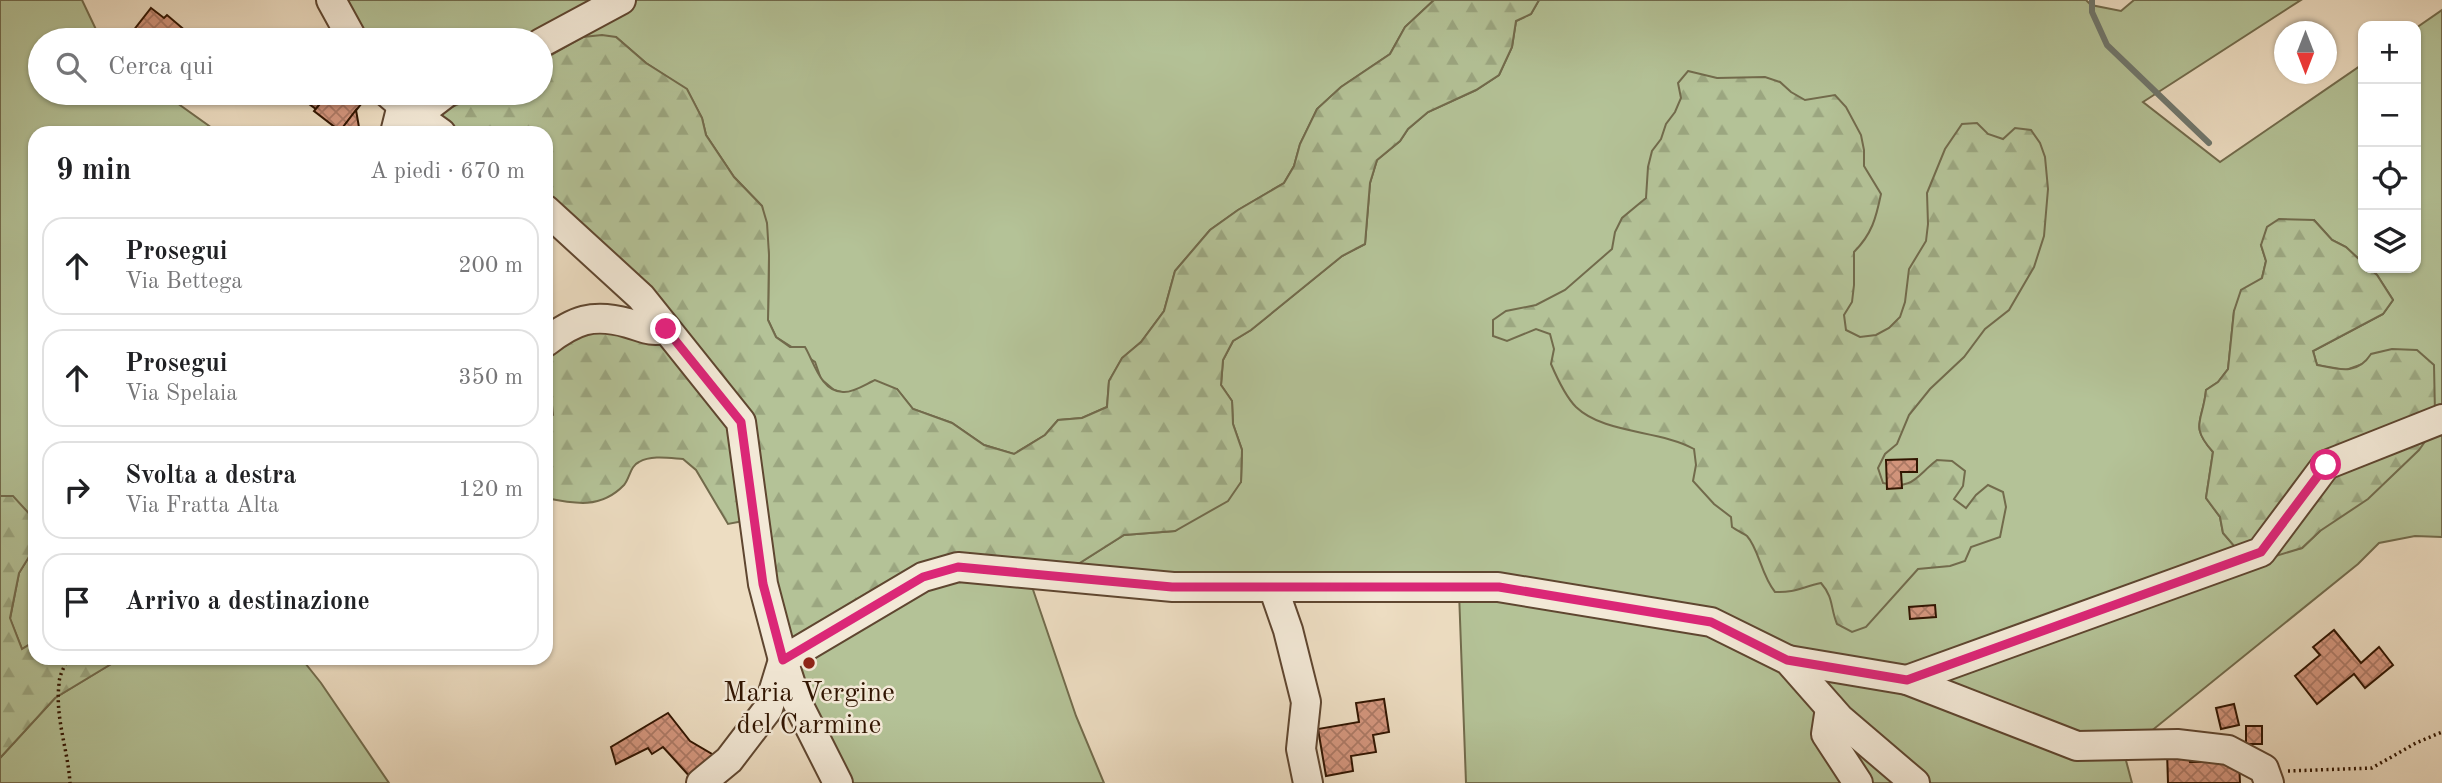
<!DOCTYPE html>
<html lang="it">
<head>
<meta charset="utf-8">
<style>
  :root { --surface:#fff; --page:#f2f2f2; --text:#202124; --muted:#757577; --line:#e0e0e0 }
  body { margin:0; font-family:"Old Standard TT",serif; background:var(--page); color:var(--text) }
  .controls { position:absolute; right:21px; top:21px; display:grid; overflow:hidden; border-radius:14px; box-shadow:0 2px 5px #0004 }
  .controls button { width:63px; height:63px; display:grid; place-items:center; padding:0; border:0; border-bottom:2px solid var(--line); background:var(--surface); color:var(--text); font:35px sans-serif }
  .compass { position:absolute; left:2274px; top:21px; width:63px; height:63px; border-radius:50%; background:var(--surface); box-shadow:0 2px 5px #0004; rotate:180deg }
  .stop { position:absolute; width:21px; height:21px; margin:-16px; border:5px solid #db2777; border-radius:50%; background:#fff }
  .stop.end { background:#db2777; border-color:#fff; box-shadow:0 2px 7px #0008 }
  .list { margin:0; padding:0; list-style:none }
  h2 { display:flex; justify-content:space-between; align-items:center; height:91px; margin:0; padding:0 28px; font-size:30px }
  h2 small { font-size:23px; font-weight:400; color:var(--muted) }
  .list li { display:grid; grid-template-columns:46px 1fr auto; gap:21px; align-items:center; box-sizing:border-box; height:98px; margin:0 14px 14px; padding:0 14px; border:2px solid var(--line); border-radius:21px }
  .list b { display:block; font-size:26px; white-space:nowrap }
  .list p { margin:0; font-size:23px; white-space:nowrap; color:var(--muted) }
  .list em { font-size:23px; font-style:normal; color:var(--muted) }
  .icon { flex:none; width:38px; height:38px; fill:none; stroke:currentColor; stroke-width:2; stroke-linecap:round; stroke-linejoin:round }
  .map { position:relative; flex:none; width:2442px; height:783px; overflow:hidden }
  .search { position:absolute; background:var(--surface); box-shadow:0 2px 5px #0004; left:28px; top:28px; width:525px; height:77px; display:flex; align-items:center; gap:18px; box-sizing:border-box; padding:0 24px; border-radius:38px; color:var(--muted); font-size:26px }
  .panel { position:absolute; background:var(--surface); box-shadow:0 2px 5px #0004; left:28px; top:126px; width:525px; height:539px; border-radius:21px }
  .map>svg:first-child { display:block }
  .green { fill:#b4c297; stroke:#726b4c; stroke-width:2 }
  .forest { fill:url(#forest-firs); stroke:#726b4c; stroke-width:2 }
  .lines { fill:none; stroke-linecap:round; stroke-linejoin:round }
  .stream { stroke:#70786e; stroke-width:6 }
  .building { fill:url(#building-cross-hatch); stroke:#301400; stroke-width:2 }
  .minor-casing { stroke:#5f4630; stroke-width:32 }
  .path { stroke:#301400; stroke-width:3.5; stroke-dasharray:2 3.5; stroke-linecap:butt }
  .minor { stroke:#f3e9d7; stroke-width:28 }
  .route { stroke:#db2777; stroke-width:9 }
  .poi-dot { fill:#8f2418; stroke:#f3e9d7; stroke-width:2.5 }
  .labels { text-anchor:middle; stroke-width:5; stroke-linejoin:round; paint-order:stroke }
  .poi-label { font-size:28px; fill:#301400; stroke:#f3e9d7 }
</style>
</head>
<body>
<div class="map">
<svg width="2442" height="783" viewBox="0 0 2442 783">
  <defs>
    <pattern id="forest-firs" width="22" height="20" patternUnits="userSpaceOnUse" patternTransform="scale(1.75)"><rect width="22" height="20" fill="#b4c297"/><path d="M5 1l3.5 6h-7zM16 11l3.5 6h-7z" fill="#9ba680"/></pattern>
    <pattern id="building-cross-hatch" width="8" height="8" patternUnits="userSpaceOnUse" patternTransform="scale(1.75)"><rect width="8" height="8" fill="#d4967e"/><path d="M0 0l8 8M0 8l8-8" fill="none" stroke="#ac7965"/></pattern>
  </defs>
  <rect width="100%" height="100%" fill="#edddc2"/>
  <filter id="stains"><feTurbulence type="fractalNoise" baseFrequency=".00286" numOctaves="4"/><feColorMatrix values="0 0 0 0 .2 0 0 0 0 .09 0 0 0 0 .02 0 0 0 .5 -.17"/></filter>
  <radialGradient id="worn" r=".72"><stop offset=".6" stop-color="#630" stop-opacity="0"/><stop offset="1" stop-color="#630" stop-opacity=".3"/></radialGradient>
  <!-- green -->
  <g class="green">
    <polygon points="0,0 82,0 101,40 40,40 40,93 163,93 219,133 35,133 35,524 34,519 13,497 0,496"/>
    <polygon points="328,0 1434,0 1405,27 1390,54 1341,87 1317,109 1300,144 1294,166 1284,183 1238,210 1210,230 1175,271 1164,311 1141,342 1122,359 1109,381 1107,407 1082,418 1058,420 1045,435 1014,454 984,445 952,423 913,409 897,389 845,393 834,390 821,379 815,362 776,337 768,320 769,255 762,206 734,177 706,135 702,118 687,90 646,63 616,37 583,37 541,61 541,40 353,40"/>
    <path d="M1539,0H2086L2091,5L2121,11L2134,0H2301L2143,102L2220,162L2363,64V263L2346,247L2332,240L2314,220L2261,245L2266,261L2262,278L2234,311L2228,369L2218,382L2206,390C2203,422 2189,425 2213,452L2206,498L2220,517L2223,533L2247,560L2302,548L2320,531L2365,363L2346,370L2317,365L2313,351L2383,314L2393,300L2377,275L2369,268H2416V28L2442,10V537L2415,536L2379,543L2358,564L2124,753L2132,783H1466L1459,592L1056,578L1124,535L1175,531L1241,482L1242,450L1233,424L1232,401L1221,385L1223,360L1233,341L1251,330L1342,256L1365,244L1370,183L1377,160L1400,141L1408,129L1428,112L1476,90L1499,75L1512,47L1516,21L1531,14Z"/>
    <polygon points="35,547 35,641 22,649 10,619 19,573"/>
    <polygon points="1027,572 1076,716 1104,783 842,783 782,657 939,574"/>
    <polygon points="121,658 301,658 321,683 389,783 0,783 0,758 55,698"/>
  </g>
  <!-- forest -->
  <g class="forest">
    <path d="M1434,0H1539L1531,14L1516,21L1512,47L1499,75L1476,90L1428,112L1408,129L1400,141L1377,160L1370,183L1365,244L1342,256L1251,330L1233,341L1223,360L1221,385L1232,401L1233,424L1242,450L1241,482L1228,501L1175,531L1124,535L1056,578L939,574L782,657L754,519L728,524L696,470L683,459C669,458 651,455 639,462C630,466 630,478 624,485C601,509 575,504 546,498V422L553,415L546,346L642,314L546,212V133H443L425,119L483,93H541V61L583,37L602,35L616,37L646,63L687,89L702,118L706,135L734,177L762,206L767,223L769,255L768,320L776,337L790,347H805C814,362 821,392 843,392C853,393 866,384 875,380L897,389L913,409L952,423L984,445L1014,454L1045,435L1058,420L1082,418L1107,407L1109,381L1122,358L1141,342L1164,311L1175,271L1210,230L1238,210L1284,183L1294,166L1300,144L1317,109L1341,87L1390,54L1405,27Z"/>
    <path d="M1688,71L1717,78L1765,77L1780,82L1791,92L1805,100L1835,95L1846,107L1861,135L1864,150V166L1881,194C1876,218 1872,234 1854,252V285L1852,302L1844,315L1846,330L1860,337L1876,335L1889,328L1900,317L1905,302L1909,269L1926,241L1928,224L1927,193L1945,149L1962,124L1977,123L1988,134L2003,139L2015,128L2031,130L2040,143L2045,157L2048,189L2044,236L2034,267L2009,310L1985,329L1964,357L1930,389L1909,415L1897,444L1885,454L1878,468L1883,483C1914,490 1915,477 1937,460L1952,461L1965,471L1963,486L1954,499L1966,508L1976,495L1988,485L2003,492L2006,507L2000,537L1971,547L1965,561L1950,566L1918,569L1866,627L1852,632L1837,624C1830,607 1834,598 1821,583C1802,587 1795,593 1775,592C1761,575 1759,549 1747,536C1743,533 1736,530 1732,527L1731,517L1714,504L1693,481L1696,465L1694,449C1660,430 1604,434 1576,407C1565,396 1557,378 1551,364L1554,349L1550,334L1536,329L1507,341L1493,336V320L1506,311L1536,305L1565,290L1612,249L1615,232L1622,218L1646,198L1648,167L1652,151L1661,139L1666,124L1675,112L1681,98L1678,83Z"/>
    <path d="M2279,219L2314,220L2332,240L2346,247L2363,263V268H2369L2377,275L2393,300L2383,314L2313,351L2317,365C2338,369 2357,376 2371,354L2392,349L2417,350L2434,365L2435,414L2426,440L2419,450L2368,499L2320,531L2302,548L2269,558L2246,560L2223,533L2220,517L2206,498L2213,452C2189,425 2203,422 2206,390L2218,382L2228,369L2234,311L2241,290L2262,278L2266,261L2261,245L2267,227Z"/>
    <polygon points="0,496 13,496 34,519 35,547 19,573 10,618 22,649 35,641 35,658 121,658 55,698 0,758"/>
  </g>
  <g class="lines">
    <!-- stream -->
    <polyline class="stream" points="2092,0 2092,12 2107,45 2209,143"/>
  </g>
  <!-- building -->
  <g class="building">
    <polygon points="151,8 164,18 167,15 194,38 193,40 126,40"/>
    <polygon points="294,93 323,93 323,100 316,109"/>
    <polygon points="329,93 364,93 368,95 340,131 314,111"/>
    <polygon points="356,110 360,133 340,133 340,131"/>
    <polygon points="1917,459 1917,472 1901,472 1902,488 1887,489 1886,460"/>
    <polygon points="1935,605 1936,617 1910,619 1909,607"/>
    <polygon points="2334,630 2361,663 2379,647 2393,665 2365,688 2354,674 2317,704 2295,676 2320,655 2313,647"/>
    <polygon points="1384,699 1389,732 1373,735 1376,752 1351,756 1353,771 1326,776 1318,729 1359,722 1356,703"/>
    <polygon points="2234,704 2239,725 2221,729 2216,708"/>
    <polygon points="668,713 690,741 717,757 692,779 663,747 652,754 648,748 616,764 611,747"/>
    <rect x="2246" y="726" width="16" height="18"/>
    <polygon points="2190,750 2190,762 2239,762 2240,783 2168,783 2167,751"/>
  </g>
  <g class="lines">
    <defs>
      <g id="minor">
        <polyline points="331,0 353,40"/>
        <polyline points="541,43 621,0"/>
        <polyline points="388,93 402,105 441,133"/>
        <polyline points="416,116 446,93"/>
        <polyline points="395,133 402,105"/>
        <polyline points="546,210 641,297 741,422 763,584 783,660 796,700 838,783"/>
        <path d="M546,342C574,320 593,313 628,323C645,328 649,332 666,329"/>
        <polyline points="1273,587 1288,630 1306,702 1301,749 1308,783"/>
        <polyline points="783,660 923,577 958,567 1173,587 1498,587 1711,622 1788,660 1840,719 1915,783"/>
        <polyline points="1788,660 1907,680 2261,552 2326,465 2442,419"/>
        <polyline points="1907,680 2077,746 2177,744 2228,750 2264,769 2269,783"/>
        <polyline points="1830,708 1826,734 1858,783"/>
        <polyline points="701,783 729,760 768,709 783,660"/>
      </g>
    </defs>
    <!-- minor casing -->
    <use href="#minor" class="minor-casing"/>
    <!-- path -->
    <g class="path">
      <path d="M68,658C65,666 59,675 59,684C55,718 68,750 70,783"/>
      <polyline points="2288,771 2372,768 2416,743 2442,732"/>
    </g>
    <!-- minor -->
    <use href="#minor" class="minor"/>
  </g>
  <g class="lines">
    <!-- route -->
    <polyline class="route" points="666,329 741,422 763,584 783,660 923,577 958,567 1172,587 1499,587 1711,622 1787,660 1907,680 2261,552 2326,465"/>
  </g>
  <!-- markers -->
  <circle class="poi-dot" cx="809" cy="663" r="7"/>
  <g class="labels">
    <!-- poi labels -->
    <g class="poi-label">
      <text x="809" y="701">Maria Vergine<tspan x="809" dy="32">del Carmine</tspan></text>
    </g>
  </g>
  <rect width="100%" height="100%" filter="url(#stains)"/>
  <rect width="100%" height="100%" fill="url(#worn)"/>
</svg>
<div class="controls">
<button>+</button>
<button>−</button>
<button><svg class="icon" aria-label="locate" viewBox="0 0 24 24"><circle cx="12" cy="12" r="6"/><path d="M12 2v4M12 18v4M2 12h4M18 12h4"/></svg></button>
<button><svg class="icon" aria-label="layers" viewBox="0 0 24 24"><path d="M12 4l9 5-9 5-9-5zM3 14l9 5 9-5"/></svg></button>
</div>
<svg class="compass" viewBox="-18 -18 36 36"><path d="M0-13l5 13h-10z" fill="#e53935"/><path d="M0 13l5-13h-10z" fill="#757577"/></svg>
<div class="stop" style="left:2326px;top:465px"></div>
<div class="stop end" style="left:666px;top:329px"></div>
<div class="search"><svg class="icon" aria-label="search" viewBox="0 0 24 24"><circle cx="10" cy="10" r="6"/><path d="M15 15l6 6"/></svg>Cerca qui</div>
<section class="panel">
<h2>9 min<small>A piedi · 670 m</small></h2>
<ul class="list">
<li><svg class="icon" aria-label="ahead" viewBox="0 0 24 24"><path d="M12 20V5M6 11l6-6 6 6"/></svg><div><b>Prosegui</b><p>Via Bettega</p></div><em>200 m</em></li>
<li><svg class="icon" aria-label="ahead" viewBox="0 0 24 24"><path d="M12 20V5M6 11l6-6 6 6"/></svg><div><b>Prosegui</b><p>Via Spelaia</p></div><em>350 m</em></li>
<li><svg class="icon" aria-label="right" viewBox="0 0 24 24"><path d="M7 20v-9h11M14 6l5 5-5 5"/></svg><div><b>Svolta a destra</b><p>Via Fratta Alta</p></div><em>120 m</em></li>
<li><svg class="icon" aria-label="arrive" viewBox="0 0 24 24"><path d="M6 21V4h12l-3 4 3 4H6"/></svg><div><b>Arrivo a destinazione</b></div></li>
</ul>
</section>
</div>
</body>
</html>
